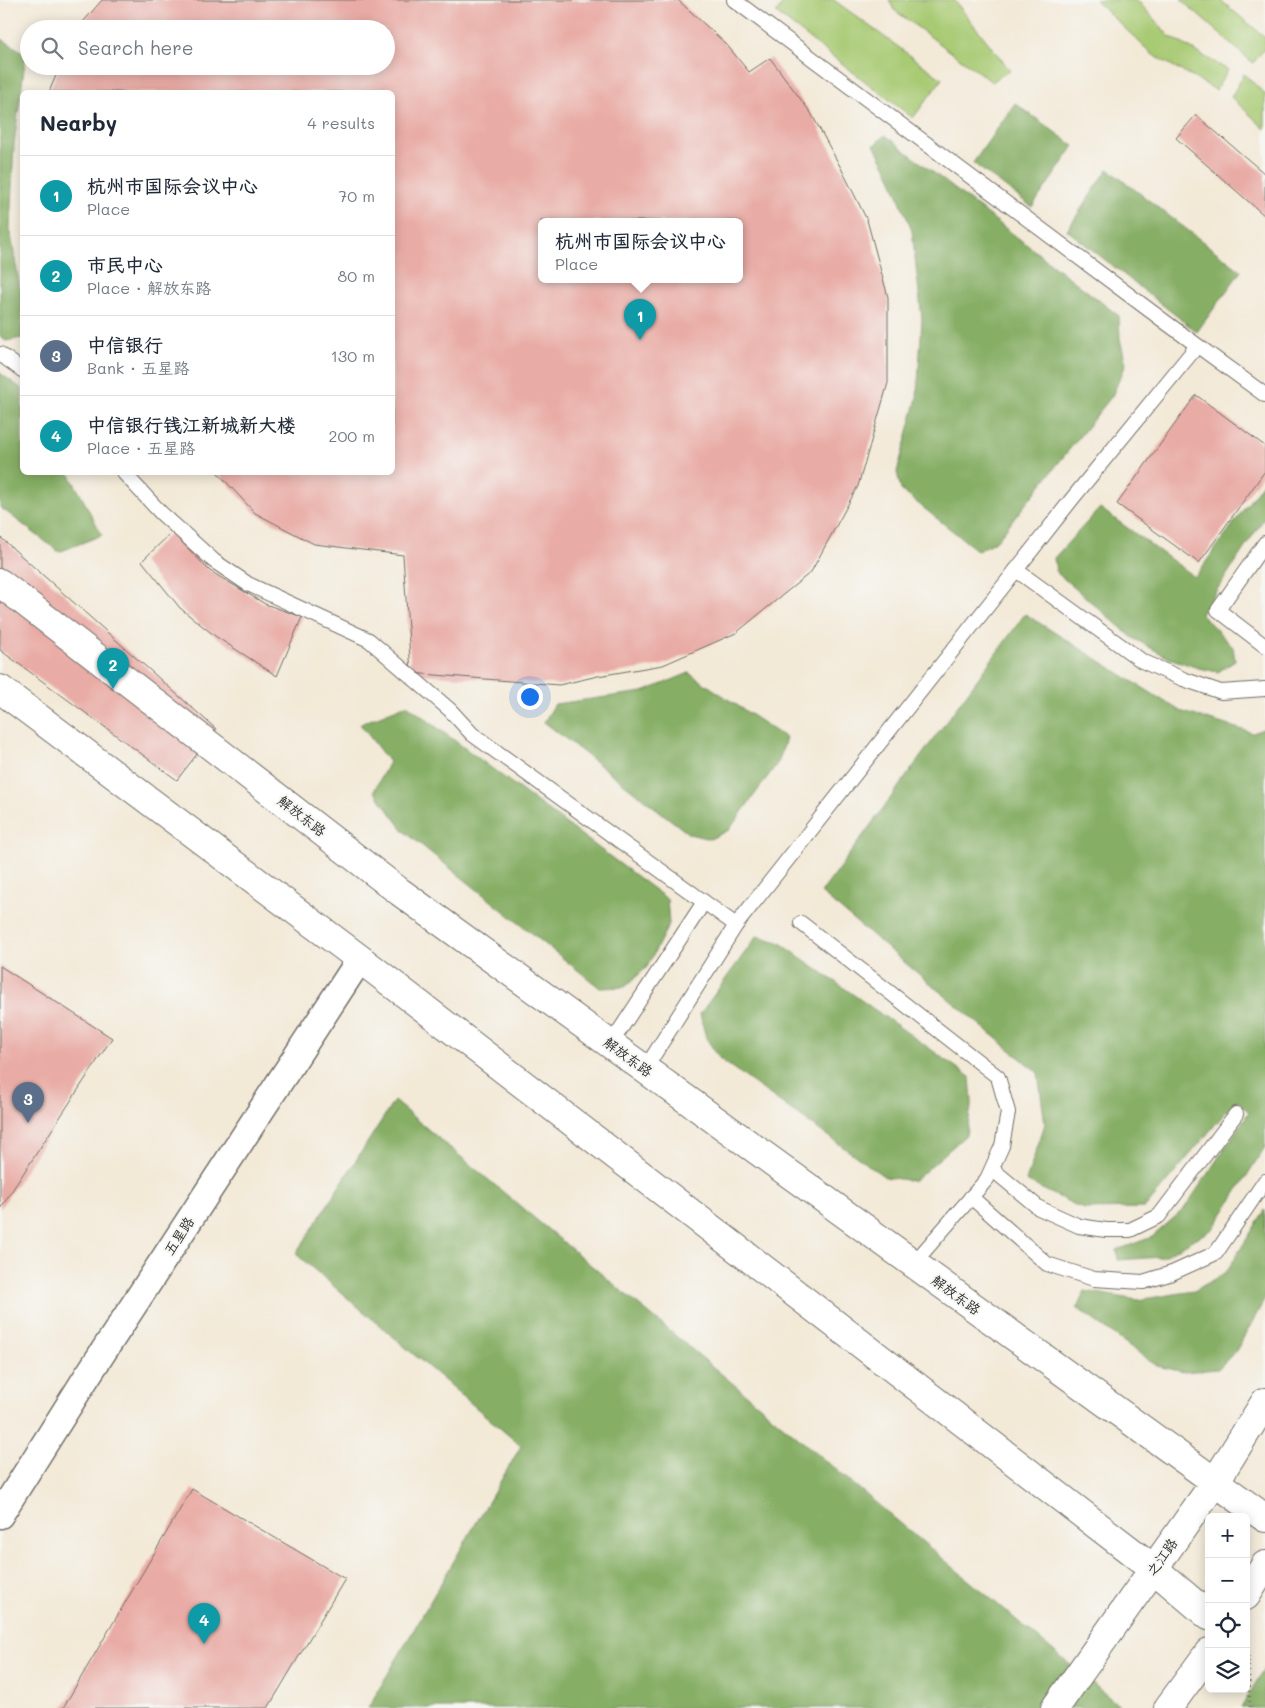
<!DOCTYPE html>
<html lang="en">
<head>
<meta charset="utf-8">
<style>
  :root { --surface:#fff; --page:#f6f6f7; --text:#1f2937; --muted:#747a83; --line:#e0e1e3; --accent:#1f6fb2 }
  body { margin:0; font-family:Mali,"LXGW WenKai TC",sans-serif; background:var(--page); color:var(--text) }
  .controls { position:absolute; right:15px; bottom:15px; display:grid; overflow:hidden; border-radius:8px; box-shadow:0 2px 12px #0003 }
  .controls button { width:45px; height:45px; display:grid; place-items:center; padding:0; border:0; border-bottom:1px solid var(--line); background:var(--surface); color:var(--text); font:25px sans-serif }
  .you { position:absolute; left:529px; top:696px; width:18px; height:18px; margin:-12px; border:4px solid #fff; border-radius:50%; background:#1a73e8; box-shadow:0 0 0 8px #1a73e833 }
  .badge { display:grid; place-items:center; width:32px; height:32px; border-radius:50%; background:var(--accent); color:#fff; font-size:16px; font-weight:700 }
  .pin { position:absolute; translate:-50% -41px; filter:drop-shadow(0 1px 2px #0008) }
  .pin::after { content:''; position:absolute; top:26px; width:18px; height:15px; background:inherit; clip-path:polygon(0 0,100% 0,50% 100%) }
  .popup { position:absolute; left:538px; top:218px; width:205px; height:65px; box-sizing:border-box; display:grid; place-content:center; border-radius:8px; background:var(--surface); filter:drop-shadow(0 1px 4px #0005); font-size:16px; white-space:nowrap; color:var(--muted) }
  .popup b { font-size:19px; color:var(--text) }
  .popup::after { content:''; position:absolute; left:50%; top:100%; margin-left:-10px; border:10px solid transparent; border-top-color:var(--surface) }
  .list { margin:0; padding:0; list-style:none }
  h2 { display:flex; justify-content:space-between; align-items:center; height:65px; margin:0; padding:0 20px; font-size:21px }
  h2 small { font-size:16px; font-weight:400; color:var(--muted) }
  .list li { display:grid; grid-template-columns:32px 1fr auto; gap:15px; align-items:center; box-sizing:border-box; height:80px; padding:0 20px; border-top:1px solid var(--line) }
  .list b { display:block; font-size:19px; white-space:nowrap }
  .list p { margin:0; font-size:16px; white-space:nowrap; color:var(--muted) }
  .list em { font-size:16px; font-style:normal; color:var(--muted) }
  .icon { flex:none; width:28px; height:28px; fill:none; stroke:currentColor; stroke-width:2; stroke-linecap:round; stroke-linejoin:round }
  .map { position:relative; flex:none; width:1265px; height:1708px; overflow:hidden }
  .search { position:absolute; background:var(--surface); box-shadow:0 2px 12px #0003; left:20px; top:20px; width:375px; height:55px; display:flex; align-items:center; gap:12px; box-sizing:border-box; padding:0 18px; border-radius:28px; color:var(--muted); font-size:19px }
  .panel { position:absolute; background:var(--surface); box-shadow:0 2px 12px #0003; left:20px; top:90px; width:375px; height:385px; border-radius:8px }
  .map>svg:first-child { display:block }
  .green { fill:#a8ca73; stroke:#6a7a4f }
  .forest { fill:#86ae65; stroke:#586c48 }
  .building { fill:#e9aba5; fill-rule:evenodd }
  .lines { fill:none; stroke-linecap:round; stroke-linejoin:round }
  .lane-casing { stroke:#716e67; stroke-width:16 }
  .street-casing { stroke:#716e67; stroke-width:29 }
  .primary-casing { stroke:#716e67; stroke-width:30 }
  .path { stroke:#716e67; stroke-width:3; stroke-dasharray:1 4; stroke-linecap:butt }
  .lane { stroke:#fff; stroke-width:14 }
  .street { stroke:#fff; stroke-width:26 }
  .primary { stroke:#fff; stroke-width:28 }
  .labels { text-anchor:middle; stroke-width:4; stroke-linejoin:round; paint-order:stroke }
  .street-label { font-size:14px; fill:#2b2b2b; stroke:#f6f6f2 }
</style>
</head>
<body>
<div class="map">
<svg width="1265" height="1708" viewBox="0 0 1265 1708">
  <rect width="100%" height="100%" fill="#f6f6f2"/>
  <filter id="ink" filterUnits="userSpaceOnUse"><feTurbulence type="fractalNoise" baseFrequency=".02" numOctaves="2"/><feDisplacementMap in="SourceGraphic" scale="10" xChannelSelector="R" yChannelSelector="G"/><feConvolveMatrix kernelMatrix="1 2 1 2 8 2 1 2 1" color-interpolation-filters="sRGB"/></filter>
  <filter id="wash" filterUnits="userSpaceOnUse"><feTurbulence type="fractalNoise" baseFrequency=".0096" numOctaves="4" result="noise"/><feDisplacementMap in="SourceGraphic" scale="20" xChannelSelector="R" yChannelSelector="G"/><feGaussianBlur stdDeviation="1.12" result="paint"/><feColorMatrix in="noise" values="0 0 0 0 0 0 0 0 0 0 0 0 0 0 0 0 0 1.4 0 .05"/><feComposite in="paint" operator="in"/></filter>
  <g filter="url(#wash)">
    <rect width="100%" height="100%" fill="#f3e9d7"/>
    <!-- green -->
    <g class="green">
      <polygon points="785,0 834,0 942,79 913,118 776,13"/>
      <polygon points="889,0 954,0 1010,70 992,82 894,10"/>
      <polygon points="1095,0 1137,0 1169,36 1228,70 1216,90 1153,55"/>
      <polygon points="1181,0 1220,0 1265,37 1265,48 1253,63"/>
      <polygon points="1244,74 1265,94 1265,129 1231,97"/>
    </g>
    <!-- forest -->
    <g class="forest">
      <polygon points="0,38 26,54 14,144 10,229 22,300 22,338 6,341 0,337"/>
      <polygon points="1015,103 1074,146 1032,207 973,163"/>
      <polygon points="885,135 1119,316 1120,339 1126,364 1112,396 997,540 978,551 901,490 897,472 917,398 922,319 912,231 890,175 874,145"/>
      <polygon points="1108,169 1241,271 1197,332 1067,230"/>
      <polygon points="0,373 22,389 22,472 69,473 102,535 59,552 0,507"/>
      <polygon points="1265,480 1265,517 1201,614 1233,647 1235,661 1218,672 1198,668 1169,658 1133,638 1056,572 1054,558 1100,508 1195,577"/>
      <polygon points="1025,614 1180,711 1253,733 1265,728 1265,1147 1213,1229 1162,1257 1118,1260 1117,1250 1152,1237 1184,1209 1249,1112 1236,1100 1145,1208 1083,1209 1026,1181 1045,1124 1038,1073 821,893"/>
      <polygon points="689,673 786,738 779,761 729,830 710,839 689,834 544,722 555,704 643,692"/>
      <polygon points="407,705 667,899 669,924 647,967 625,987 600,988 405,832 374,791 389,762 360,724"/>
      <polygon points="757,936 779,942 970,1077 972,1102 966,1135 914,1181 885,1177 720,1059 706,1038 700,1014"/>
      <polygon points="394,1101 1122,1708 368,1708 521,1446 296,1254"/>
      <polygon points="1265,1210 1265,1299 1236,1351 1218,1369 1184,1372 1157,1366 1077,1308 1085,1291 1137,1300 1194,1291 1226,1272"/>
      <polygon points="1265,1667 1265,1708 1241,1708"/>
    </g>
    <g id="blocks">
      <!-- building -->
      <g class="building">
        <path d="M102,0H678L726,44L749,72L770,58L811,113L841,168L867,220L888,297V383L858,486L811,572L736,633L663,665L598,676L559,685L411,673L403,555L314,544L255,513L217,472H392V92H49L60,66H386V29H77ZM541,221H739V279H541Z"/>
        <polygon points="1196,115 1265,174 1265,216 1176,138"/>
        <polygon points="1196,395 1265,446 1265,471 1199,563 1117,504"/>
        <polygon points="172,532 210,571 265,604 302,617 277,676 215,636 180,608 142,561"/>
        <polygon points="0,537 216,729 177,780 0,650"/>
        <polygon points="0,966 112,1038 0,1209"/>
        <polygon points="192,1489 345,1579 268,1708 63,1708"/>
      </g>
    </g>
  </g>
  <g filter="url(#ink)">
    <use href="#blocks" fill-opacity="0" stroke="#716e67" stroke-width="1"/>
    <g class="lines">
      <defs>
        <g id="lane">
          <polyline points="734,0 1168,324 1265,395"/>
          <polyline points="0,354 22,370"/>
          <polyline points="123,472 161,513 214,561 248,584 369,640 450,710 472,734 736,925"/>
          <polyline points="1265,543 1218,610 1265,646"/>
          <polyline points="1016,570 1142,661 1183,679 1221,692 1265,689"/>
          <polyline points="801,923 998,1077 1008,1112 1002,1146 987,1179 913,1264"/>
          <polyline points="610,1045 704,902"/>
          <polyline points="645,1069 736,925 1072,499 1197,346"/>
          <polyline points="992,1169 1039,1208 1079,1226 1106,1230 1130,1230 1159,1216 1236,1114"/>
          <polyline points="971,1197 1047,1264 1094,1279 1143,1282 1172,1273 1216,1253 1265,1181"/>
        </g>
        <polyline id="street" points="0,1515 88,1375 360,959"/>
        <g id="primary">
          <polyline points="0,583 400,892 1265,1518"/>
          <polyline points="0,689 360,959 1154,1569 1209,1616"/>
          <polyline points="1246,1596 1265,1565"/>
          <polyline points="1055,1708 1215,1482 1265,1402"/>
          <polyline points="1168,1708 1209,1652"/>
        </g>
      </defs>
      <!-- lane casing -->
      <use href="#lane" class="lane-casing"/>
      <!-- street casing -->
      <use href="#street" class="street-casing"/>
      <!-- primary casing -->
      <use href="#primary" class="primary-casing"/>
      <!-- path -->
      <polyline class="path" points="1247,1626 1250,1708"/>
      <!-- lane -->
      <use href="#lane" class="lane"/>
      <!-- street -->
      <use href="#street" class="street"/>
      <!-- primary -->
      <use href="#primary" class="primary"/>
    </g>
  </g>
  <g class="labels">
    <!-- street labels -->
    <g class="street-label">
      <text transform="translate(302 816) rotate(38)" y="5">解放东路</text>
      <text transform="translate(628 1057) rotate(36)" y="5">解放东路</text>
      <text transform="translate(179 1236) rotate(-57)" y="5">五星路</text>
      <text transform="translate(956 1295) rotate(36)" y="5">解放东路</text>
      <text transform="translate(1162 1557) rotate(-55)" y="5">之江路</text>
    </g>
  </g>
</svg>
<div class="controls">
<button>+</button>
<button>−</button>
<button><svg class="icon" aria-label="locate" viewBox="0 0 24 24"><circle cx="12" cy="12" r="6"/><path d="M12 2v4M12 18v4M2 12h4M18 12h4"/></svg></button>
<button><svg class="icon" aria-label="layers" viewBox="0 0 24 24"><path d="M12 4l9 5-9 5-9-5zM3 14l9 5 9-5"/></svg></button>
</div>
<div class="you"></div>
<div class="pin badge" style="left:640px;top:340px;background:#0f9aa8">1</div>
<div class="popup"><b>杭州市国际会议中心</b>Place</div>
<div class="pin badge" style="left:113px;top:689px;background:#0f9aa8">2</div>
<div class="pin badge" style="left:28px;top:1123px;background:#5c6f8a">3</div>
<div class="pin badge" style="left:204px;top:1644px;background:#0f9aa8">4</div>
<div class="search"><svg class="icon" aria-label="search" viewBox="0 0 24 24"><circle cx="10" cy="10" r="6"/><path d="M15 15l6 6"/></svg>Search here</div>
<section class="panel">
<h2>Nearby<small>4 results</small></h2>
<ul class="list">
<li><span class="badge" style="background:#0f9aa8">1</span><div><b>杭州市国际会议中心</b><p>Place</p></div><em>70 m</em></li>
<li><span class="badge" style="background:#0f9aa8">2</span><div><b>市民中心</b><p>Place · 解放东路</p></div><em>80 m</em></li>
<li><span class="badge" style="background:#5c6f8a">3</span><div><b>中信银行</b><p>Bank · 五星路</p></div><em>130 m</em></li>
<li><span class="badge" style="background:#0f9aa8">4</span><div><b>中信银行钱江新城新大楼</b><p>Place · 五星路</p></div><em>200 m</em></li>
</ul>
</section>
</div>
</body>
</html>
